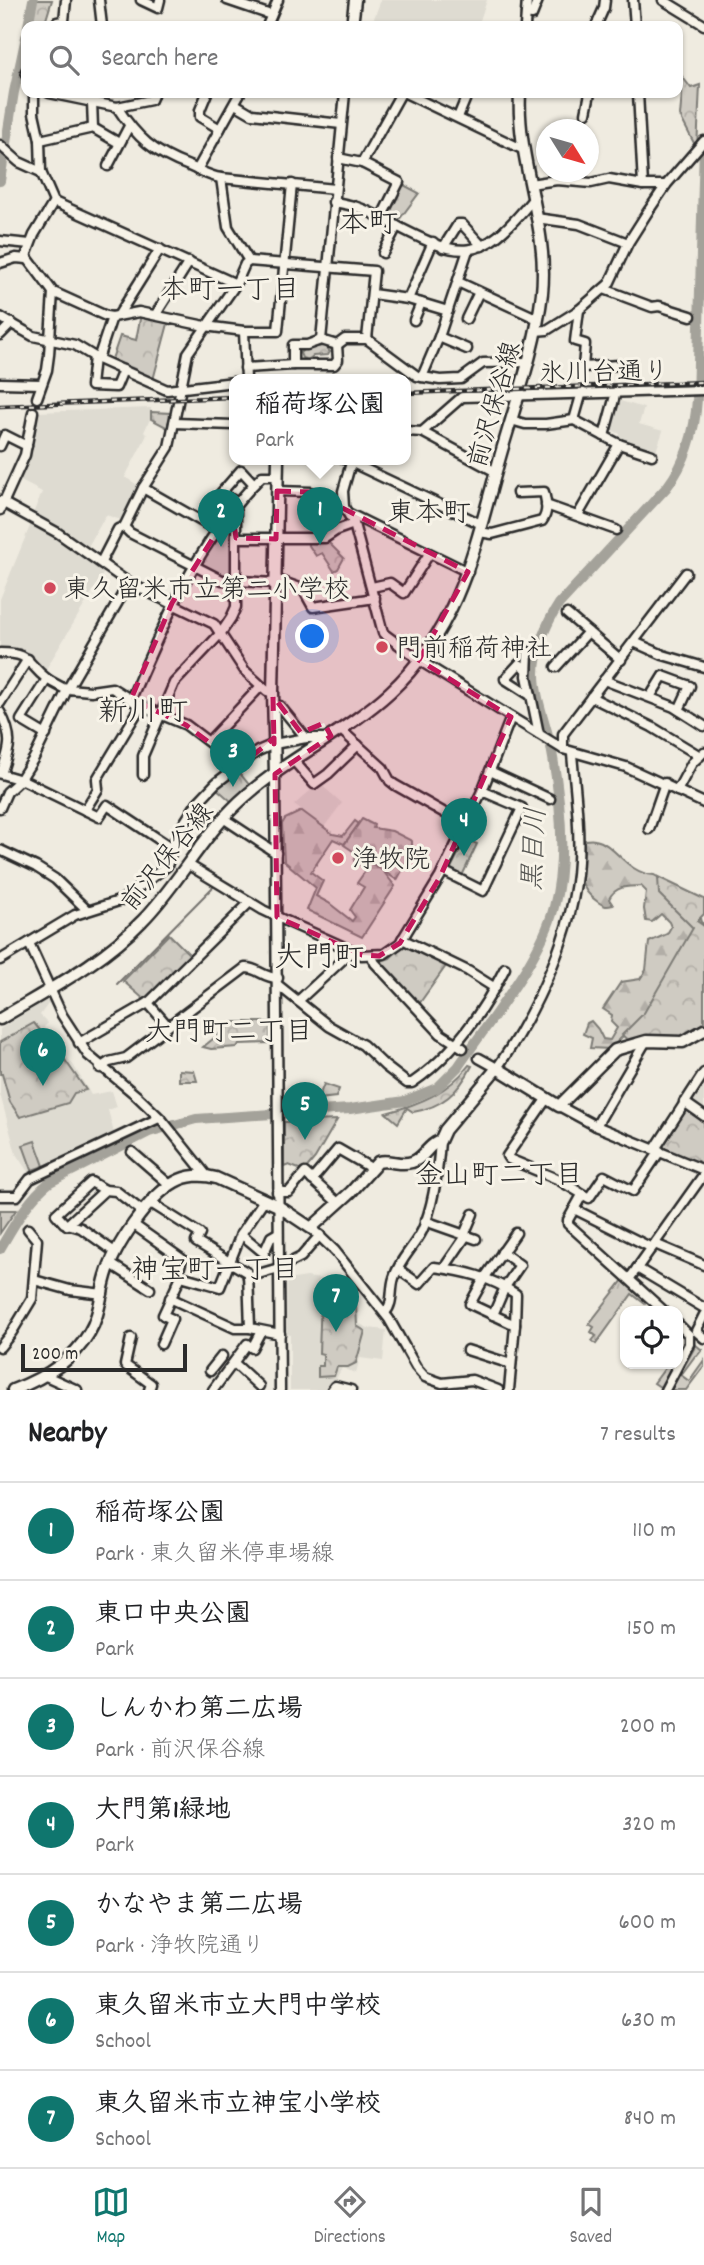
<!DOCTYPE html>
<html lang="en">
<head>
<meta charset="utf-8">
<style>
  :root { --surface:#fff; --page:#f2f2f2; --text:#202124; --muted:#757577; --line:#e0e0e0; --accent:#0f766e }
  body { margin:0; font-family:Dekko,"Klee One",sans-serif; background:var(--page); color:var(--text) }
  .controls { position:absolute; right:21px; bottom:21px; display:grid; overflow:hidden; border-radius:14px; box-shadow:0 2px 5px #0004 }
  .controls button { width:63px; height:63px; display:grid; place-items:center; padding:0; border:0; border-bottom:2px solid var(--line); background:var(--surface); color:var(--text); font:35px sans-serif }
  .compass { position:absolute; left:536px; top:119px; width:63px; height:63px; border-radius:50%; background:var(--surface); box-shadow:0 2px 5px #0004; rotate:127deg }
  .scale { position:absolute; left:21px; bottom:18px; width:166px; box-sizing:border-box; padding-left:7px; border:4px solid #2b2b2b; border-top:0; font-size:19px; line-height:24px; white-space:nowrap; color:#2b2b2b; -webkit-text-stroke:5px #f7f3e8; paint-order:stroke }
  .you { position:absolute; left:313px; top:637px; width:24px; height:24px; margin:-18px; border:5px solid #fff; border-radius:50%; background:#1a73e8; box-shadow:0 0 0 10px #1a73e833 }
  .badge { display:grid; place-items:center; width:46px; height:46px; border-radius:50%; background:var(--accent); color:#fff; font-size:23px; font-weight:700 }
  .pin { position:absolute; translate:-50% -58px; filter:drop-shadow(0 2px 4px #0008) }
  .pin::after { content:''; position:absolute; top:37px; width:24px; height:21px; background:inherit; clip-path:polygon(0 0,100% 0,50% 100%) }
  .popup { position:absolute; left:229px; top:374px; width:182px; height:91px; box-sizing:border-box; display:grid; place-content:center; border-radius:14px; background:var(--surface); filter:drop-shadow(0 2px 5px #0005); font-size:23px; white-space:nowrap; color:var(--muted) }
  .popup b { font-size:26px; color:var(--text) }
  .popup::after { content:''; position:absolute; left:50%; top:100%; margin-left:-14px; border:14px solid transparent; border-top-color:var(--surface) }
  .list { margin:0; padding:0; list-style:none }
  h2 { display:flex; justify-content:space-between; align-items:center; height:91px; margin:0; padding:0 28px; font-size:30px }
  h2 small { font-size:23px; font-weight:400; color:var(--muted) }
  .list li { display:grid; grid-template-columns:46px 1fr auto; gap:21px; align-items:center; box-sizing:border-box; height:98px; padding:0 28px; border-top:2px solid var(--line) }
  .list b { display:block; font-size:26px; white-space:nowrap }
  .list p { margin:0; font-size:23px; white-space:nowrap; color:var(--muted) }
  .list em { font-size:23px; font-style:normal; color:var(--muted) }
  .icon { flex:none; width:38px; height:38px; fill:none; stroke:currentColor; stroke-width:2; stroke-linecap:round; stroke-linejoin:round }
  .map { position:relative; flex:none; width:704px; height:1390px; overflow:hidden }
  .search { position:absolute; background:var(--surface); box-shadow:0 2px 5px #0004; left:21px; right:21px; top:21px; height:77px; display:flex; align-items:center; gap:18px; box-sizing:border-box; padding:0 24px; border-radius:14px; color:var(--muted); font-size:26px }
  .sheet { height:777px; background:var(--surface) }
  nav { display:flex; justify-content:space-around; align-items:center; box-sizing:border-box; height:98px; border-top:2px solid var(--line); background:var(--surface); font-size:19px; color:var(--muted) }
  nav a { display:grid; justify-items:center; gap:4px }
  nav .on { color:var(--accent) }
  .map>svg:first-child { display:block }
  .built { fill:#dedbd1 }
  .grass { fill:url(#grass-tufts); stroke:#7d7b76; stroke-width:2 }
  .forest { fill:url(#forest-firs); stroke:#7d7b76; stroke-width:2 }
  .cemetery { fill:url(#cemetery-stones); stroke:#7d7b76; stroke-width:2 }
  .park { fill:url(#park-crowns); stroke:#7d7b76; stroke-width:2 }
  .garden { fill:#cfcbc2; stroke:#7d7b76; stroke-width:2 }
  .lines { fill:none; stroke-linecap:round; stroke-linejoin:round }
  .stream { stroke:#74726e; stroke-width:2 }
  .river { stroke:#a4a29a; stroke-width:10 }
  .minor-casing { stroke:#2b2b2b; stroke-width:13 }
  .major-casing { stroke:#2b2b2b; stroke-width:15 }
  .minor { stroke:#f7f3e8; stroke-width:8 }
  .major { stroke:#f7f3e8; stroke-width:10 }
  .rail-casing { stroke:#2b2b2b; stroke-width:4.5 }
  .rail { stroke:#f7f3e8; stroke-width:2; stroke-dasharray:5; stroke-linecap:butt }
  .marked { fill:#c2185b; fill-opacity:0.2; stroke:#c2185b; stroke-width:5; stroke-dasharray:14 9; stroke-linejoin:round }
  .poi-dot { fill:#d1495b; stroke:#f7f3e8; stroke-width:2.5 }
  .labels { text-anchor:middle; stroke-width:6; stroke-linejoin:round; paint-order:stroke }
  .street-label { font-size:26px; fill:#2b2b2b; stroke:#f7f3e8 }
  .poi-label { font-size:26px; fill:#2b2b2b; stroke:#f7f3e8; text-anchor:start }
  .neighbourhood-label { font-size:28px; fill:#2b2b2b; stroke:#f7f3e8 }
  .water-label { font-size:28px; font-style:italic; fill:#555552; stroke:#f7f3e8 }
  .quarter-label { font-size:30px; fill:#2b2b2b; stroke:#f7f3e8 }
</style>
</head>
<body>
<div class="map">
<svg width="704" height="1390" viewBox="0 0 704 1390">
  <defs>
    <pattern id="grass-tufts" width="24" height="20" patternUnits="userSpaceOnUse" patternTransform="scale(1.75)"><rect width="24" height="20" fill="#cfcbc2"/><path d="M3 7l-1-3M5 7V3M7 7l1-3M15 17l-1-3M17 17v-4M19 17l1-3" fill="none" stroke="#b2aea7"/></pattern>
    <pattern id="forest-firs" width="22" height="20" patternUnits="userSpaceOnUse" patternTransform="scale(1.75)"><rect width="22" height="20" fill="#cfcbc2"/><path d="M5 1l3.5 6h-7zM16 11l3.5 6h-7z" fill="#b2aea7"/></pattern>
    <pattern id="cemetery-stones" width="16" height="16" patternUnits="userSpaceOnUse" patternTransform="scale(1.75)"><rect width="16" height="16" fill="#cfcbc2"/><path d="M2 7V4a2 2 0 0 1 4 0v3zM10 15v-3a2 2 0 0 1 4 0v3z" fill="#b2aea7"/></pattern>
    <pattern id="park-crowns" width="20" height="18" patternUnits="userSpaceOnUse" patternTransform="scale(1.75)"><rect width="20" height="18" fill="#cfcbc2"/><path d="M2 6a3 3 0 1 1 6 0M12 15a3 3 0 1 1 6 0" fill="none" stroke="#b2aea7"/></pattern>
  </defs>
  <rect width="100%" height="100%" fill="#efebe0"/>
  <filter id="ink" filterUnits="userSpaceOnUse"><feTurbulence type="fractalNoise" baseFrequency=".0143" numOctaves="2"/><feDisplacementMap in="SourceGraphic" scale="14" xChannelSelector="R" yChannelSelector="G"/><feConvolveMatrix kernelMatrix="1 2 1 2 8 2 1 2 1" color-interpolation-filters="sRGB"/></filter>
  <g filter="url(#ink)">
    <!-- built -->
    <g class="built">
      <polygon points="381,0 487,0 478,26 371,26"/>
      <polygon points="617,400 644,408 639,424 663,431 655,454 617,441 620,434 612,430"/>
      <polygon points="151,408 151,417 144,432 147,435 125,477 139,486 121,520 106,515 86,550 32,516 42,492 17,479 36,412"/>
      <polygon points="32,521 50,531 106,569 43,674 36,667 0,651 0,599"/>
      <polygon points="319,783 342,803 324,827 294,805"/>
      <polygon points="49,998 51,1000 40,1015 48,1023 44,1027 49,1035 74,1066 91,1095 112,1091 117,1107 108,1110 114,1133 30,1175 16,1154 0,1094 0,1029"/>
      <polygon points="704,1076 704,1113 689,1102"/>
      <polygon points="307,1277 322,1279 321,1294 358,1303 360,1324 368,1328 386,1330 383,1361 360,1358 356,1373 342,1368 330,1390 290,1390 290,1335 286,1333 287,1280"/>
    </g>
    <!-- grass -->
    <g class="grass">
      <polygon points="623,1280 647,1302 645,1304 632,1294 596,1344 592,1341 596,1336 591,1332 594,1327 589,1324"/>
      <polygon points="696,1345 702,1350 697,1356 695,1356 681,1375 689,1381 704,1360 704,1366 686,1390 671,1390"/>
      <polygon points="668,1364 676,1364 663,1389 654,1383"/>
    </g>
    <!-- forest -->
    <g class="forest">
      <polygon points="302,811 333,834 343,836 355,821 359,824 344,844 333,839 311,872 323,881 316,896 329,903 352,921 355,917 350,910 364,887 357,883 366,870 354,861 356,856 379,866 395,886 362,937 307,910 316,888 284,861 282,824 285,819"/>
      <path d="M584,840C588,840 591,839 595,840C615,843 625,873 654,875L694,898L701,922L704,924V1037C683,1053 649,1039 625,1034L610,1049L590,1048L592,1038L583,1034L587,1023L591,1021L598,1029L603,1039L610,1040L617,1028L611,1022L612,1015L603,1009L621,982L640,979L646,970L649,942L667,934L671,927L669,922L661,914L652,922L646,921L644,909L646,891L641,886C628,886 615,886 609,899L613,905C605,907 604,906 598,902C575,887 579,866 581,842Z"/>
    </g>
    <!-- cemetery -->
    <polygon class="cemetery" points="362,819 374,825 373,828 392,831 412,841 412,847 414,849 397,880 344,845"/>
    <!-- park -->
    <g class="park">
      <polygon points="33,0 52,0 44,26 28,26"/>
      <polygon points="681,75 691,88 700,85 697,149 680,116 682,93 678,77"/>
      <polygon points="400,183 419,193 396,224 382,217"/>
      <polygon points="141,314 169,320 153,380 111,362 120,336 136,340"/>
      <polygon points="324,346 330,352 328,355 313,356 308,360 302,358 300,353 304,349"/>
      <polygon points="151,412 171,413 168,428 151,419"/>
      <polygon points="229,516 233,518 232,567 229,576 212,571 200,563"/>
      <polygon points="325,539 344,558 338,569 334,571 322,553 316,556 306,541"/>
      <polygon points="238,771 250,786 232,802 216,788"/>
      <polygon points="466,839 477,844 462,876 453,872 451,868"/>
      <polygon points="658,877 704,899 704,914 697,921 704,926 704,1030 689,1039 632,1044 622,1035 644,1013 693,928 659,894"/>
      <polygon points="169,934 193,958 147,1002 123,981"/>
      <polygon points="407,942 448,963 419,1004 379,964 381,961 390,958"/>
      <polygon points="234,1022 270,1022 270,1043 239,1044 237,1047 211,1049 203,1047"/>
      <polygon points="34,1023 65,1060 86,1090 74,1093 68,1103 20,1117 10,1102 2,1074 0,1074 0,1042"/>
      <path d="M469,1065L472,1066C458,1093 442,1107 413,1112L407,1108L398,1123L386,1113C419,1104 448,1093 469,1065Z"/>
      <polygon points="179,1070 194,1071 197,1081 179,1081"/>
      <polygon points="324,1084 339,1089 336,1097 318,1099"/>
      <polygon points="686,1106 704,1118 704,1166 660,1148"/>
      <polygon points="337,1120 315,1158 304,1171 289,1165 284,1167 284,1122"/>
      <polygon points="0,1210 16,1210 0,1233"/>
      <polygon points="321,1297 356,1305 357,1326 365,1331 356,1363 348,1367 337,1367 334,1376 318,1377 318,1366 323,1366 323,1354 319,1353"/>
    </g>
    <!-- garden -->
    <polygon class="garden" points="35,1141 44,1166 32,1170 23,1145"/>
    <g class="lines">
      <!-- stream -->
      <polyline class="stream" points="117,984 214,886"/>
      <!-- river -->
      <g class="river">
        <polyline points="28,26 33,0"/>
        <polyline points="0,181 14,92 26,37"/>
        <path d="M0,1249C14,1225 28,1199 50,1182L149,1132L196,1119L350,1109L405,1101L437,1088L458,1067C489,1021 541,959 554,907C567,859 560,795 551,747C546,724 535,698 535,674C535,650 546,624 559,604L667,487C687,461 695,432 697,399L704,145"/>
      </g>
      <defs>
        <g id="minor">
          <polyline points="99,0 102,26"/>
          <polyline points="141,0 158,8 160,0"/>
          <polyline points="227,0 271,15"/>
          <polyline points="633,0 635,26"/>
          <polyline points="663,0 704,25"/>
          <polyline points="526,14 532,15 538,0"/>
          <polyline points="55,26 57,22 64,21 66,0"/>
          <polyline points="267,26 278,0"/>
          <polyline points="525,26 527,0"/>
          <polyline points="596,26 604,8 605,0"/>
          <polyline points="26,71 26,75"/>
          <polyline points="34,93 34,113 40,140 41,172 54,202 236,284"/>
          <path d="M49,93L117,107C137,138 154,153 189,166C201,171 209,176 221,178L335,189"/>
          <polyline points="207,93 200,110 200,117 220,129"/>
          <polyline points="405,93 524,150"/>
          <polyline points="638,93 643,185"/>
          <polyline points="92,101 93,128"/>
          <polyline points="235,104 252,114 341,124"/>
          <polyline points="117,107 151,100 154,93"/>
          <polyline points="586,113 590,93"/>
          <polyline points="458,117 468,93"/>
          <polyline points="40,140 93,128 119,143"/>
          <polyline points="0,145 19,162 41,172"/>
          <polyline points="338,158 362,163 399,182 381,218"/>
          <polyline points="362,163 401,93"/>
          <polyline points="108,166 129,126"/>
          <polyline points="197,170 240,93"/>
          <polyline points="221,178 228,227 249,261"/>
          <polyline points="530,184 557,180 591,183 609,179 643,185 666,185"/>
          <polyline points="54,202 34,235 26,256 53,292 106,316 112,317 139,312 205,326 244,331 278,331 292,184"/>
          <path d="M333,202C357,205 369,211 389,222C461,260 479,265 533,199"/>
          <polyline points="536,218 579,224 628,243"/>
          <polyline points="0,241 30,244"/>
          <polyline points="443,248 458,224 462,224 482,246"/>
          <polyline points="383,253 397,226"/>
          <polyline points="249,261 245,264 236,284 188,353 169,447 143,488 124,527 130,533 222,580 275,583"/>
          <polyline points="249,261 374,271 367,339"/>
          <polyline points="0,263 16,258 27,259"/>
          <polyline points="458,282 538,319"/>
          <polyline points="604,289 652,307 659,306 691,316"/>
          <polyline points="372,294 408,299 448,311"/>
          <polyline points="408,299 433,242"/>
          <polyline points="579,310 575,341 585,344 583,367 620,365"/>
          <polyline points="156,314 189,262"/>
          <polyline points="118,316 160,249"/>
          <polyline points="0,317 33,336 75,345 98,359"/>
          <polyline points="112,317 98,359 167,390 234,382"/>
          <polyline points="466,319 479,292"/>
          <polyline points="414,320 421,303"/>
          <polyline points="244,331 246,379"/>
          <polyline points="535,331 547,330 579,310 609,284 628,243 647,213 666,185 704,141"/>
          <polyline points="0,335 12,323"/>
          <polyline points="439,337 467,349"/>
          <polyline points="321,340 345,93"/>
          <polygon points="321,340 337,345 338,360 334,365 293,365 293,345 307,345"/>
          <polyline points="337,345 345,339 367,339 417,376 440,380 461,379 483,363 527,362"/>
          <polyline points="94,357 91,386 116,387 123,370"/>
          <polyline points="245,368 293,365"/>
          <polyline points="422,377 439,337 468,250"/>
          <polyline points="0,383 41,384"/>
          <polyline points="37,398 47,370 49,355 53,292"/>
          <polyline points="511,420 525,424 546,424 574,420 619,444 652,455"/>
          <polyline points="574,420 582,392"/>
          <polyline points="174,423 234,425"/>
          <polyline points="406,431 422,432 496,472"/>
          <polyline points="422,432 462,397 704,390"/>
          <polyline points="604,436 616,392"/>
          <polyline points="0,446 5,435 27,446"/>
          <polyline points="344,459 481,524"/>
          <polyline points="352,459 343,491 344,507 354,524 383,633 425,664 563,749 626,767 704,803"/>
          <polyline points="143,488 215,529"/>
          <polyline points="277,491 311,492 344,507"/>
          <polyline points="0,501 58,533 129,583 214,624 245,671 267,691 273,693"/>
          <polyline points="236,502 221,493 241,470 254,484"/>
          <polyline points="546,505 616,530"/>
          <polyline points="0,510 25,455 33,412"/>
          <polyline points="348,513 468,572"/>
          <polyline points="578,515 619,444"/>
          <path d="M479,532L492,534L542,521C549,512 546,501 544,492L517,493"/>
          <polyline points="236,538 325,538 337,530 354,524"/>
          <polyline points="101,562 118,529 124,527"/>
          <polyline points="275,579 303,589 313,607 375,598"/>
          <polyline points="372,587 390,583 404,593 429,554"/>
          <polyline points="567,614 621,660"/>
          <polyline points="634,642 663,655 704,667"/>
          <polyline points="528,652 527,676 539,734"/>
          <path d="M0,653C32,653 25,662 47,679C53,683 61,687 67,690"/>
          <polyline points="556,667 588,632"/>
          <polyline points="527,669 519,664 505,679 530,695"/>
          <polyline points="604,680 674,707 704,726"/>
          <polyline points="68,689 91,691 112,688 141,706 186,725 240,766"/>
          <polyline points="591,697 652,727 700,756"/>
          <polyline points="650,697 663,676 690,686 679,710"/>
          <path d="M131,699C166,618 199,539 262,476H278"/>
          <polyline points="0,703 28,659"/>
          <polyline points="273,706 280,706 306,738"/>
          <path d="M0,712C14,738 10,748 1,774L25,781L99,817L107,805L172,848"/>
          <polyline points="340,729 383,768 390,781 395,785 466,825"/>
          <polyline points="46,735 21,720 47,679"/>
          <polyline points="209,741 261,686"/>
          <polyline points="563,749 563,734 686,573"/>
          <polyline points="294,761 314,784 328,774 358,745"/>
          <polyline points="490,771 550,799"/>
          <polyline points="275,774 280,1390"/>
          <polyline points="143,775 143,756 174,683 221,633 231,618 236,607 236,512 232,508"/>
          <polyline points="677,791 692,763 704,752"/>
          <polyline points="0,808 7,792 20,780 34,758 67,690 129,583"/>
          <polyline points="85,810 98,789 97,779 141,706"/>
          <polyline points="223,818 276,853"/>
          <polyline points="649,829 665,783"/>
          <polyline points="0,850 36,867 55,879 87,910"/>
          <polyline points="187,864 263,910 286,921 362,955 384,954 400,943 440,877 482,791 511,717"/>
          <polyline points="443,871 483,891 522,808 482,791"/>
          <polyline points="402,939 468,971 495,988"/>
          <polyline points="29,943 62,1015 88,1055 137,1096 163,1121 207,1176"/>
          <polyline points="372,957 375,963 441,1034 463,1048"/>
          <polyline points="0,960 75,915 122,900 167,866 177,834 197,803 216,783 258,751 274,744 306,738 328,738"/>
          <path d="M278,985L329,1026L363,1045L385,1066L407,1083H412C453,1055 483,1012 505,968"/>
          <polyline points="298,1001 352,951"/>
          <polyline points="148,1003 168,1026"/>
          <polyline points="79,1043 148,1003 250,902"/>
          <path d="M479,1058L497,1068C536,1012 575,930 578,861C580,825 575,789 572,754"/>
          <path d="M100,1068L109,1062L126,1058L245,968C257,967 263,978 278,978"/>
          <polyline points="547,1098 507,1156 509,1159 557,1179 589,1198 604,1176 633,1191 660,1151"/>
          <polyline points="684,1102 704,1116"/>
          <polyline points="559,1106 596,1126 704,1170"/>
          <polyline points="596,1126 646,1041"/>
          <polyline points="655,1149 704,1073"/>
          <polyline points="132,1152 170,1185"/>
          <polyline points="312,1180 338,1149 371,1168"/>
          <polyline points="277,1192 289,1192 305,1173 338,1203"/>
          <polyline points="582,1195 568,1220 568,1224 664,1311"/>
          <polyline points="0,1196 17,1196 30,1179 159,1118"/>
          <polyline points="151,1203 200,1234 196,1242 248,1273 250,1328 280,1334"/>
          <polyline points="574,1209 652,1248"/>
          <polyline points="425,1221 476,1239"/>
          <polyline points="67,1225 105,1190"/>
          <polyline points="134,1225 182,1259 179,1270 181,1276"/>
          <polyline points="311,1228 335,1251 389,1319 416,1367 425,1377 442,1383 472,1380 498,1390"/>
          <polyline points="241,1234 264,1200"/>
          <polyline points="464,1235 473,1214"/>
          <polyline points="655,1244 704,1265"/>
          <polyline points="116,1253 81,1228 64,1223 56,1214 91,1182 105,1190 116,1191 143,1212"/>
          <polyline points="111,1264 150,1289"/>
          <polyline points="444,1268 466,1236"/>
          <polyline points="637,1268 704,1308"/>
          <path d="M398,1269L419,1284L434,1267C465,1271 490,1277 516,1294L515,1325"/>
          <polyline points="248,1277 279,1268 301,1257 320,1235"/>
          <polyline points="630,1278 704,1174"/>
          <polyline points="34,1280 70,1290 103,1294"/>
          <polyline points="170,1298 235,1328 250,1328"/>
          <path d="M385,1313C394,1303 390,1290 394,1278C399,1260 414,1247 422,1231C434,1205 438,1170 440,1141"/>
          <polyline points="493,1315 505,1287 520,1265 502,1252"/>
          <polyline points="704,1315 696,1331 704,1338"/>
          <polyline points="131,1338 125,1365 151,1384 149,1390"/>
          <polyline points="161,1344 172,1319 163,1315 181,1276 220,1287 241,1234 264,1253 271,1237 278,1233"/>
          <polyline points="0,1347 12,1332 32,1299 37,1240 28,1229"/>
          <polyline points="467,1350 511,1364"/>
          <polyline points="234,1363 259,1386"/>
          <polyline points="210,1371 222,1356"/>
          <polyline points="46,1376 77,1390"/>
          <polyline points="213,1390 247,1344 252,1348 261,1331"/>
          <polyline points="332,1390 335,1386 351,1390"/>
          <polyline points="509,1390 515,1325 470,1304 485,1277 516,1233"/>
          <polyline points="665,1390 689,1344 689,1335 678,1324"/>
        </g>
        <g id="major">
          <polyline points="352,26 355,0"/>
          <polyline points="275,774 273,693 278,459"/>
          <path d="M0,1019C48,990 103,962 142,921C176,887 198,843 232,809C278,762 342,736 390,692C463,624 476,540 502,450C517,399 536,346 542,293C549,225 516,160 520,93"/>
          <path d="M13,1390C42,1379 73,1361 89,1333C100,1315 100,1296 106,1276C114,1247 148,1197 175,1182C187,1175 203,1174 216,1178L278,1206L311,1228L351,1192L378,1162C389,1159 400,1166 412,1162C425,1158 428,1144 440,1141L445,1130L497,1068L559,1106L615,1050L646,1041L683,1042L704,1030"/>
        </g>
      </defs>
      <!-- minor casing -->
      <use href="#minor" class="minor-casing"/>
      <!-- major casing -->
      <use href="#major" class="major-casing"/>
      <!-- minor -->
      <use href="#minor" class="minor"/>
      <!-- major -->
      <use href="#major" class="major"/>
      <defs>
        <g id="rail">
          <polyline points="406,393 704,382"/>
          <polyline points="0,406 234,397"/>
        </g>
      </defs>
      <!-- rail casing -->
      <use href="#rail" class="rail-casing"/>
      <!-- rail -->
      <use href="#rail" class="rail"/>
    </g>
  </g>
  <!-- marked area -->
  <path class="marked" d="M277,491L311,492L468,572L419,660L511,717L440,877L400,943L379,956L362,955L277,917L275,774L331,736L324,723L301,733L273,696L274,744V738L240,766L186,725L131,699L172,603L232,508L236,538L276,539Z"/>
  <!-- markers -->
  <g class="poi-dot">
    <circle cx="50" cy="588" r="7"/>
    <circle cx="382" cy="647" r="7"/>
    <circle cx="338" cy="858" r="7"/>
  </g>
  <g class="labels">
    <!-- street labels -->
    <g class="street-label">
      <text transform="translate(604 371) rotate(-1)" y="9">氷川台通り</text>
      <text transform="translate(493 404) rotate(-74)" y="9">前沢保谷線</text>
      <text transform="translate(166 856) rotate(-51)" y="9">前沢保谷線</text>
    </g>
    <!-- poi labels -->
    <g class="poi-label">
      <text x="64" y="597">東久留米市立第二小学校</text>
      <text x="396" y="656">門前稲荷神社</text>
      <text x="352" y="867">浄牧院</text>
    </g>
    <!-- neighbourhood labels -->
    <g class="neighbourhood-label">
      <text x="230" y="298">本町一丁目</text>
      <text x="429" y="521">東本町</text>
      <text x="229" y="1040">大門町二丁目</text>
      <text x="499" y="1183">金山町二丁目</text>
      <text x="215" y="1278">神宝町一丁目</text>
    </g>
    <!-- water labels -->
    <g class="water-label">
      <text transform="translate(532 849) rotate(-87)" y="10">黒目川</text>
    </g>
    <!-- quarter labels -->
    <g class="quarter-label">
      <text x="368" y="232">本町</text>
      <text x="143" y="720">新川町</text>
      <text x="319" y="966">大門町</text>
    </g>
  </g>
</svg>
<div class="controls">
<button><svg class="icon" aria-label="locate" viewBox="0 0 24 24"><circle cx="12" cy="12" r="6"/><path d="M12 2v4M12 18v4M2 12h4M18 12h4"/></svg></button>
</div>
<svg class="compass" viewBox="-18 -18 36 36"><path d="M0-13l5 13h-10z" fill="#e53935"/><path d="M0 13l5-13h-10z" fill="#757577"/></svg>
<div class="scale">200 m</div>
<div class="you"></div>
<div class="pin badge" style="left:320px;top:545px">1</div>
<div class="popup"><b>稲荷塚公園</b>Park</div>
<div class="pin badge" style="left:221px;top:547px">2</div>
<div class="pin badge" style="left:233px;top:787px">3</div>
<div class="pin badge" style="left:464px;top:856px">4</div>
<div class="pin badge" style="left:305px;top:1140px">5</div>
<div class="pin badge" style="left:43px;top:1086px">6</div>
<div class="pin badge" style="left:336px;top:1332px">7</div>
<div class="search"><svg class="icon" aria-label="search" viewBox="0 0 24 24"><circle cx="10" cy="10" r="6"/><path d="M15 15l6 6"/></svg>Search here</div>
</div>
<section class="sheet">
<h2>Nearby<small>7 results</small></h2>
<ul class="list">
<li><span class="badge">1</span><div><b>稲荷塚公園</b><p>Park · 東久留米停車場線</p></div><em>110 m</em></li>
<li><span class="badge">2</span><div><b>東口中央公園</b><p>Park</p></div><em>150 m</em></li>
<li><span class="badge">3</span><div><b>しんかわ第二広場</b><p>Park · 前沢保谷線</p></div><em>200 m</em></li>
<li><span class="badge">4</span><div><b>大門第1緑地</b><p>Park</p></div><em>320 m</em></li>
<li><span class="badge">5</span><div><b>かなやま第二広場</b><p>Park · 浄牧院通り</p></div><em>600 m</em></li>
<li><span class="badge">6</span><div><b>東久留米市立大門中学校</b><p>School</p></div><em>630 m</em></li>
<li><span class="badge">7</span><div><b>東久留米市立神宝小学校</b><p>School</p></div><em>840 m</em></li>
</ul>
</section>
<nav>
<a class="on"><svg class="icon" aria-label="map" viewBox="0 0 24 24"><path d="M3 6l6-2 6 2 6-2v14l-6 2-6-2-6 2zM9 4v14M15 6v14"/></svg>Map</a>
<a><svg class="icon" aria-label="directions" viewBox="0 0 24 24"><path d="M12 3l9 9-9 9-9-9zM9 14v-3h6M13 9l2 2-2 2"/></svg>Directions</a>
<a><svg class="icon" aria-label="saved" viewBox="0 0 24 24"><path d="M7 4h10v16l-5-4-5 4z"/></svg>Saved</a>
</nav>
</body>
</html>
